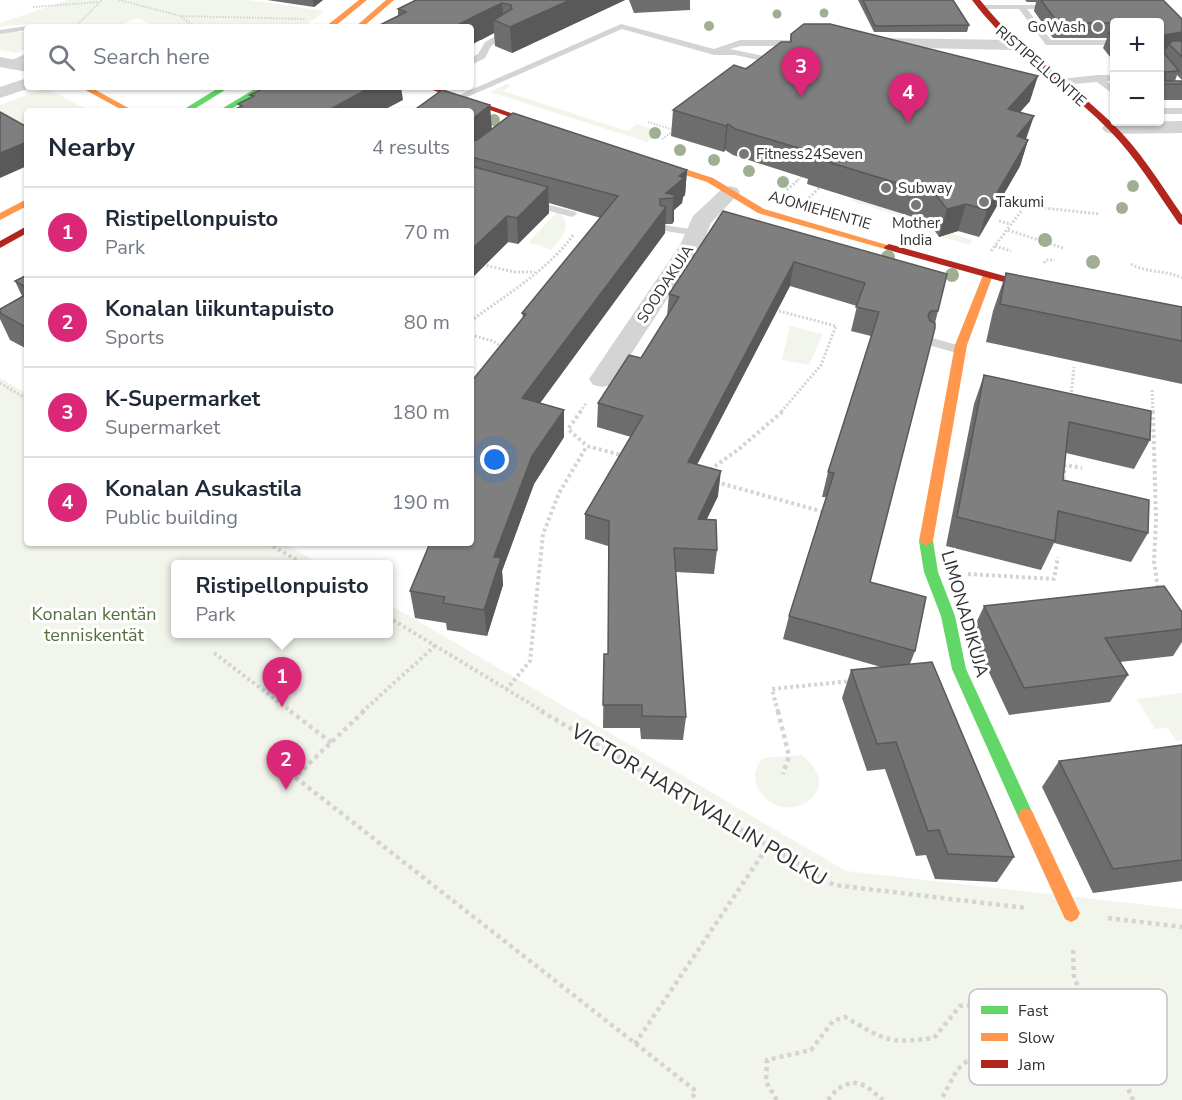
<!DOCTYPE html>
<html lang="en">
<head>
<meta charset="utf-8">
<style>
  :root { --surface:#fff; --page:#f6f6f7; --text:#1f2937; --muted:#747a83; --line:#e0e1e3; --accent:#db2777 }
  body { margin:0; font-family:"Nunito Sans",sans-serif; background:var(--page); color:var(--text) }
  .controls { position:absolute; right:18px; top:18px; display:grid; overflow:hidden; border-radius:6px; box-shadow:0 2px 4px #0004 }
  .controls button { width:54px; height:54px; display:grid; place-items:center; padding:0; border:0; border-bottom:2px solid var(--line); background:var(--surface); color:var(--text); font:30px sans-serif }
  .you { position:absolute; left:495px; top:460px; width:21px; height:21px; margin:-15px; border:4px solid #fff; border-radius:50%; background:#1a73e8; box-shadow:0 0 0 9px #1a73e833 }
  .badge { display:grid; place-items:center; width:39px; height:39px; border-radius:50%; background:var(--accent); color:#fff; font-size:20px; font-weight:700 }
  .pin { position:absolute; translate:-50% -50px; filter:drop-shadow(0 2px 3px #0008) }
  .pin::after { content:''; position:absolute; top:32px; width:21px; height:18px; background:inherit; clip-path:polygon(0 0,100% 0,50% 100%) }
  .popup { position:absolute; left:171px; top:560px; width:222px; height:78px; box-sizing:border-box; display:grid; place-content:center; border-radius:6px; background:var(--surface); filter:drop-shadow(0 2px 4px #0005); font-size:20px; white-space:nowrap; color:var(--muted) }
  .popup b { font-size:22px; color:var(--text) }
  .popup::after { content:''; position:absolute; left:50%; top:100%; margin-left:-12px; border:12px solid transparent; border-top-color:var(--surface) }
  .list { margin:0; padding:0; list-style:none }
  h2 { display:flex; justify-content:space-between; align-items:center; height:78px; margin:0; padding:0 24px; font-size:26px }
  h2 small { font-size:20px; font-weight:400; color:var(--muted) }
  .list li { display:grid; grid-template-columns:39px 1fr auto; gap:18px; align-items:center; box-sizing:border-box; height:90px; padding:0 24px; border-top:2px solid var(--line) }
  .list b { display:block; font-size:22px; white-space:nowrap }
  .list p { margin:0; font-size:20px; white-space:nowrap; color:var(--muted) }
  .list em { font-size:20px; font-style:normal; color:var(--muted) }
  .icon { flex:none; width:33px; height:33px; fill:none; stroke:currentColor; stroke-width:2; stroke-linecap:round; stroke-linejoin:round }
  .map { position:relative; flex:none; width:1182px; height:1100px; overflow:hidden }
  .search { position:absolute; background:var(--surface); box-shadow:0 2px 4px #0004; left:24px; top:24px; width:450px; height:66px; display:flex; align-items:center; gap:15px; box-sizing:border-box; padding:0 21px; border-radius:6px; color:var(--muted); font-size:22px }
  .panel { position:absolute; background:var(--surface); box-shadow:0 2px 4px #0004; left:24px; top:108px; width:450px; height:438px; border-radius:6px }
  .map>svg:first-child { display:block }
  .green { fill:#f1f5ec }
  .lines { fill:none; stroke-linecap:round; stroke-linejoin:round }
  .path-far3 { stroke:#d4d4d4; stroke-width:2; stroke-dasharray:1.5 1.5; stroke-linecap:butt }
  .path-far2 { stroke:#d4d4d4; stroke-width:3; stroke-dasharray:2 2; stroke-linecap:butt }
  .path-far1 { stroke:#d4d4d4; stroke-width:4; stroke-dasharray:3 3; stroke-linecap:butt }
  .path { stroke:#d4d4d4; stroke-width:4.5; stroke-dasharray:4 4; stroke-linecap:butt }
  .lane { fill:#d4d4d4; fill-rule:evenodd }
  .street { fill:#d4d4d4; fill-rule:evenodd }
  .fast { fill:#63d668; fill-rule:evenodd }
  .slow { fill:#ff974d; fill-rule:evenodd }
  .jam { fill:#b3261e; fill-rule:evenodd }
  .tree { fill:#a0af93 }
  .wall { fill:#6d6d6d }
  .shaded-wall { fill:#595959 }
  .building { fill:#7f7f7f; stroke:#595959; stroke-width:1.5 }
  .poi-dot { fill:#787878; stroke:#fff; stroke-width:2 }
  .labels { text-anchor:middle; stroke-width:6; stroke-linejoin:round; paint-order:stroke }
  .far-poi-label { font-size:15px; fill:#303030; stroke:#fff; text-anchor:start }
  .far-street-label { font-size:15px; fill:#303030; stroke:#fff }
  .park-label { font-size:18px; fill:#536e3a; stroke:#fff }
  .street-label { font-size:18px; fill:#303030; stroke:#fff }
  .near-street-label { font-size:21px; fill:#303030; stroke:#fff }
  .key { fill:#fff; stroke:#c1c1c1; stroke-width:1.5 }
  .key-label { font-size:16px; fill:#303030 }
</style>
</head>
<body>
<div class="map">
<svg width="1182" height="1100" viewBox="0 0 1182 1100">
  <rect width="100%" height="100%" fill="#fff"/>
  <!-- green -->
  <g class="green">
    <path d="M68,0H249L325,11L303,27H156L138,18C130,21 120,26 111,27C74,31 37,20 0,27V23Z"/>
    <polygon points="11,32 27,32 27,48 16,53 0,50 0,35"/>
    <polygon points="507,84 511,85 503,91 627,131 637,124 661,132 647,142 490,92"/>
    <polygon points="46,88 90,111 27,111 27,134 0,120 0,105"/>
    <polygon points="853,198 945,227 949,233 972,240 969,245 902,224 906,218 851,201"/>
    <path d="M557,212C575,222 561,239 551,250L529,242Z"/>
    <polygon points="790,326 823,334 809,365 782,360"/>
    <polygon points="0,378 27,394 27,543 283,543 320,564 176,564 176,634 388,634 389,604 846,871 1182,909 1182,1100 0,1100"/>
    <polygon points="1182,693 1182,740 1176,741 1168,728 1155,729 1137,699"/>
    <path d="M801,755C852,792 780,832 758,788C752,777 755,767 763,758Z"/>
  </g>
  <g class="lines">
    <!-- path-far3 -->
    <g class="path-far3">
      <polyline points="119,0 181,16 305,19"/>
      <polyline points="33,7 99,2"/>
      <polyline points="181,17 196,27"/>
      <polyline points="75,27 102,0"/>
      <polyline points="648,122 674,130"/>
      <polyline points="662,139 676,129"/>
      <polyline points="798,180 801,177"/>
    </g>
    <!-- path-far2 -->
    <g class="path-far2">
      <polyline points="787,190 799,179"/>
      <polyline points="809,198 820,187"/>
      <polyline points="999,221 1011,224"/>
      <polyline points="1008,230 1063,248"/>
      <polyline points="995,246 1011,251"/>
      <polyline points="991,251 1025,206 1100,214"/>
      <polyline points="471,262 515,272 535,272"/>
      <polyline points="1044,263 1046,260 1055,260"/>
      <path d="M1131,264C1146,273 1166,270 1182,278"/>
      <polyline points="775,310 836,326 821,365 781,412"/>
      <path d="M471,321C507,294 547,271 574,234"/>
      <polyline points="471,335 493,341 503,348"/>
      <polyline points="0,383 27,399"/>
      <polyline points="1152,390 1153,412"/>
      <polyline points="1071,396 1074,367"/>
      <polyline points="580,412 587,402"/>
    </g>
    <!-- path-far1 -->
    <g class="path-far1">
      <polyline points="581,411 568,429 587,446 625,456"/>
      <polyline points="1153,411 1156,520 1154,561 1158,589"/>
      <polyline points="710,470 739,449 783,411"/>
      <polyline points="716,482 824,512"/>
      <polyline points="1063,485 1065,465 1082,468"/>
      <polyline points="268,543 303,564"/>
      <polyline points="968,574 1054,579 1058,557"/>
      <polyline points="388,617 544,712"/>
      <polyline points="214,653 292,712"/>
      <polyline points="506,690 530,661 543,534 559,493 587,446"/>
      <polyline points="362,712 436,645"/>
      <polyline points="778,712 772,689 851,681"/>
    </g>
    <!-- path -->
    <g class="path">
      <polyline points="290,711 332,743"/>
      <polyline points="364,711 295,777 696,1091 691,1100"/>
      <polyline points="541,711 834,885 1026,908"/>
      <polyline points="778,711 789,756 783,774"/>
      <polyline points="1108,918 1182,927"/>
      <polyline points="1073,950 1074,978 1109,1045 1133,1100"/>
      <polyline points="1080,1017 1092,1013"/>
      <polyline points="635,1044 768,846"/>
      <path d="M777,1100L766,1082L767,1060L811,1050L833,1021L845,1017C886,1040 886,1044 934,1038L960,1006L984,1004L1013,1017L1063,1001L1073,1006L1088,1031L1084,1038L1035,1056L996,1051L967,1061L957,1070L941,1100"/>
      <polyline points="828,1100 837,1089 852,1082 866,1086 883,1100"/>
    </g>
    <!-- lane -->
    <g class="lane">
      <polygon points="981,5 1059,5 1060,7 1056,9 1027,9 1051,40 1114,40 1114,45 1046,45 1019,9 978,9 977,7"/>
      <polygon points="621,24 714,49 740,40 799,40 803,43 799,46 741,46 730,49 784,60 785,62 781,65 735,55 714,55 622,29 463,99 455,97"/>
      <polygon points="27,26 30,27 27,27 27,30 0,34 0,30"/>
      <polygon points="505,31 512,33 491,46 485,58 471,65 471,58 478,54 485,42"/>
      <polygon points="27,53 27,59 8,67 4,64"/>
      <polygon points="1098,75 1114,75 1114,81 1107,81 1114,88 1114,95 1097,82 1060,85 1056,82 1060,79"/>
      <rect x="1160" y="108" width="22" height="6"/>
      <polygon points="531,200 576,212 577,214 572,217 527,205 527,201"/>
      <polygon points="664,225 696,230 701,233 696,236 660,230 660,226"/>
      <polygon points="929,337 964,347 966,350 960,354 925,344 923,341 925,338"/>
    </g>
    <!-- street -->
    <g class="street">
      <polygon points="874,38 1013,40 1019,41 1021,45 1019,49 1013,50 868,47 866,43 868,39"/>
      <polygon points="0,57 27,62 27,72 0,67"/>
      <polygon points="27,78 27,87 33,87 0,98 0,87"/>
      <polygon points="1182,121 1182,133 1112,134 1105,132 1102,128 1105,124 1112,122"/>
      <polygon points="730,186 737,188 740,192 711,223 702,245 611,385 602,387 593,385 589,379 680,245 693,216 723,188"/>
    </g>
    <!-- fast -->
    <g class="fast">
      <polygon points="220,87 230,87 191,111 181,111"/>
      <polygon points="258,87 268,87 228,111 218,111"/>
      <polygon points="926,536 933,541 938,572 955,616 966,669 1034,816 1032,821 1026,824 1020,821 952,669 941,616 924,572 919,541"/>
    </g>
    <!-- slow -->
    <g class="slow">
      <polygon points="359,0 367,0 334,27 325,27"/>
      <polygon points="386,0 394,0 363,27 355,27"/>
      <polygon points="80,87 90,87 134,111 124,111"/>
      <polygon points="642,157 648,157 713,178 764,209 894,247 893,249 885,249 758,213 707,182 642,161"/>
      <polygon points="27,199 27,206 0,220 0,213"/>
      <polygon points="988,272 993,275 967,345 933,541 926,546 919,541 955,345 983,275"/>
      <polygon points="1026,808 1032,811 1077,907 1080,913 1077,919 1071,922 1065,919 1018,816 1020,811"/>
    </g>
    <!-- jam -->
    <g class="jam">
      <path d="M972,0H980C1018,48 1068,81 1112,123C1140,150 1160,183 1182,215V225L1179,224C1156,191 1136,157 1108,129C1063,84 1010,51 972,0Z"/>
      <polygon points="424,87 436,87 557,129 550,131"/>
      <polygon points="27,226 27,233 0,248 0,241"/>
      <polygon points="889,244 1051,289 1052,291 1047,294 1043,293 885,249 884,247"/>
    </g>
  </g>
  <!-- trees -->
  <g class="tree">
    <circle cx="824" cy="13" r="4.5"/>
    <circle cx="777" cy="14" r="4.5"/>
    <circle cx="709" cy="26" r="5"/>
    <circle cx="494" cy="120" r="6"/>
    <circle cx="655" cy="133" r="6"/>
    <circle cx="680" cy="150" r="6"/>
    <circle cx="714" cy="160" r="6"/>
    <circle cx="749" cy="171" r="6"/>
    <circle cx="783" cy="182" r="6"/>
    <circle cx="1133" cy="186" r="6"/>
    <circle cx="1122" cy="208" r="6"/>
    <circle cx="1045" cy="240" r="7"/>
    <circle cx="888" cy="257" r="7"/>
    <circle cx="1093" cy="262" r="7"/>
    <circle cx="952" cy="275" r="7"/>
  </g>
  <!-- wall -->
  <g class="wall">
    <polygon points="267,0 323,0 314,7"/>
    <polygon points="416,0 625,0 512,53 495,46 494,33 481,40 398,16 398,9"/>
    <polygon points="629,0 690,0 690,10 634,13"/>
    <polygon points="858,0 953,0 969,25 967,32 874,32"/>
    <polygon points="1025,0 1163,0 1182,19 1182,80 1177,75 1175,81 1182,81 1182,100 1160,100 1160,22 1114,22 1114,62 1103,48 1107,38 1053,38 1034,11 1036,2 1027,2"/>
    <polygon points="791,34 1030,101 1020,112 1026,139 1028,140 1020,166 979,237 958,231 939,237 929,222 807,184 808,179 733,155 725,150 724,152 671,136 673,110 790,42"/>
    <polygon points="471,111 492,129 687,170 685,195 683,197 682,203 674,210 674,221 672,224 665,224 665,233 540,403 564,437 534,484 502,571 503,585 487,636 447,630 446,623 415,618 410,591 471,543 523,318 522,313 601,218 549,203 549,213 518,244 508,242 471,279"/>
    <polygon points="723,211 938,311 870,582 915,651 910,664 1014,857 997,882 935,879 926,855 916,856 885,769 867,771 842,698 851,670 881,667 783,639 789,616 826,497 822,497 828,472 871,336 851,331 857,306 790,286 697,465 718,496 707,519 717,550 714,574 676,572 686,717 683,740 641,739 640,728 603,728 604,654 608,654 608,546 585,539 585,514 631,437 597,427 598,403 641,358 667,316 669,294"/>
    <polygon points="1006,273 1182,307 1182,384 986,342 993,311"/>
    <polygon points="27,275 27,349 10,340 0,319 0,309 22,296 15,281"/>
    <polygon points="984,375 1150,440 1134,469 1066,453 1063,480 1148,533 1131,562 1054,543 1041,570 946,546 974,404"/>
    <polygon points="984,606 1182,612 1182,642 1173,656 1120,662 1128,675 1110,702 1009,715 971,634"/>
    <polygon points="1182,745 1182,881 1093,893 1042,787 1059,761"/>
  </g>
  <!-- shaded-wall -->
  <g class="shaded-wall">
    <polygon points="313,0 323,0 314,7"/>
    <polygon points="570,0 625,0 512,53 510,27"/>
    <polygon points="502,3 504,24 494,20 494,33 471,45 471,27 454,27 479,14"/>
    <polygon points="1182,32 1182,47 1169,44 1167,49 1160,50 1165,35"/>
    <polygon points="1038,76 1030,101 1000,135 1008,109"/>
    <polygon points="371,87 401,87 403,100 382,111 327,111"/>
    <polygon points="490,105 492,130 471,146 471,120"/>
    <polygon points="1034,116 1025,142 1017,136"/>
    <polygon points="728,124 725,150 724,152 726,126"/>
    <polygon points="1028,140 1020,166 979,237 987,210"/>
    <polygon points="27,142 27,166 0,178 0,153"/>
    <polygon points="687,170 685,195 683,197 682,203 674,210 674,221 672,224 673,198 666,193 679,176"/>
    <polygon points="548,187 549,213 518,244 517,218"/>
    <polygon points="966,204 958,231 939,237 947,209"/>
    <polygon points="666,207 665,233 524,425 522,398"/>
    <polygon points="507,216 508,242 471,279 471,250"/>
    <polygon points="794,262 790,286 685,487 688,462"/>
    <polygon points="564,410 564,437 534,484 502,571 503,585 487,636 484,610 494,557 532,456"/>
    <polygon points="721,471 718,496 695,543 698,519"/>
  </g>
  <!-- building -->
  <g class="building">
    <polygon points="416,0 570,0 510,27 494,20 512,9 511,5 502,3 479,14 454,27 376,27 406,12 398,9"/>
    <polygon points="863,0 953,0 969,25 875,26"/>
    <polygon points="1041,0 1163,0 1182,19 1182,32 1165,35 1164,53 1179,71 1165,72 1165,81 1182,81 1182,84 1160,84 1160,22 1114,22 1114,23 1058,23"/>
    <polygon points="804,24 830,24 1038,76 1008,109 1034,116 1017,136 1028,140 987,210 966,204 947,209 936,195 812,157 815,153 735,129 728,124 726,126 673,110 734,65 746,69 781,42 791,42 791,34"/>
    <polygon points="1109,33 1114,33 1114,40"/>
    <polygon points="1173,41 1182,41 1182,57 1169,44"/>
    <polygon points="266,87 371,87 327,111 231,111 242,106 238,104 254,96 250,95"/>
    <polygon points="442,90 490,105 471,120 471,111 413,111"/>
    <polygon points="0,112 27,127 27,142 0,153"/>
    <polygon points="513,113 687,170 679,176 684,178 666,193 675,195 673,198 660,199 660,205 666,207 522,398 564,410 532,456 494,557 501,558 484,610 443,603 445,597 410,591 430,543 471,543 471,382 526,314 522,313 618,196 471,157 471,141 477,140"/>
    <polygon points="471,166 548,187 517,218 507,216 471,250"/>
    <polygon points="723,211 947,274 938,311 931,311 928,315 930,321 935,323 935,328 870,582 926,597 915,651 789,616 834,473 828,472 879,312 856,307 865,283 794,262 688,462 721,471 698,519 716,520 717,550 674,548 686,717 642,716 642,705 603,705 604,654 608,654 609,521 585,514 643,416 598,403 629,355 641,358 679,297 669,294"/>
    <polygon points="1006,273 1182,307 1182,341 1000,304"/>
    <polygon points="27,275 27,288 15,281"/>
    <polygon points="27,294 27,328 0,313 0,309"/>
    <polygon points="984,375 1151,411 1150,440 1069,422 1063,480 1149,500 1148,533 1058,511 1055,541 957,517"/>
    <polygon points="1164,586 1182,612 1182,629 1105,638 1128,675 1024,688 984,606"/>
    <polygon points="932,662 1014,857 948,854 939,830 928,831 896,742 877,744 851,670"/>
    <polygon points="1182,745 1182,860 1113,869 1059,761"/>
  </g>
  <!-- markers -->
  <g class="poi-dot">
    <circle cx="1098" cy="27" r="6"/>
    <circle cx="744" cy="154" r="6"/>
    <circle cx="886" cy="188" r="6"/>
    <circle cx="984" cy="202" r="6"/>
    <circle cx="916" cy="205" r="6"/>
  </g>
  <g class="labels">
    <!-- far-poi labels -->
    <g class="far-poi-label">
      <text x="1086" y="32" text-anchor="end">GoWash</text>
      <text x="756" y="159">Fitness24Seven</text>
      <text x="898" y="193">Subway</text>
      <text x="996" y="207">Takumi</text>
      <text x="916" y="228" text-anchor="middle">Mother<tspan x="916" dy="17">India</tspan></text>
    </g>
    <!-- far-street labels -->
    <g class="far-street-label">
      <text transform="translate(1041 66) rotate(41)" y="5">RISTIPELLONTIE</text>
      <text transform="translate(820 210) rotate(16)" y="5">AJOMIEHENTIE</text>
      <text transform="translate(665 284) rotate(-57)" y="5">SOODAKUJA</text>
    </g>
    <!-- park labels -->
    <g class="park-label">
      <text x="94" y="620">Konalan kentän<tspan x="94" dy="21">tenniskentät</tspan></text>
    </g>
    <!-- street labels -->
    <g class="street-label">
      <text transform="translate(965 614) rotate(74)" y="6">LIMONADIKUJA</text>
    </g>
    <!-- near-street labels -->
    <g class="near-street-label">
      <text transform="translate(699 805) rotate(31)" y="7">VICTOR HARTWALLIN POLKU</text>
    </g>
  </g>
  <!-- legend -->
  <rect x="969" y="989" width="198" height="96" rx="9" class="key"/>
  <rect x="981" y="1006" width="27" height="8" fill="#63d668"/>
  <rect x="981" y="1033" width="27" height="8" fill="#ff974d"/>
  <rect x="981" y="1060" width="27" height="8" fill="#b3261e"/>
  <g class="key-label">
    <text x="1018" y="1016">Fast</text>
    <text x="1018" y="1043">Slow</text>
    <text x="1018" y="1070">Jam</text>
  </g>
</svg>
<div class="controls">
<button>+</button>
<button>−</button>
</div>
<div class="you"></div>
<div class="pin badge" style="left:282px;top:707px">1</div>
<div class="popup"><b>Ristipellonpuisto</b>Park</div>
<div class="pin badge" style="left:286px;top:790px">2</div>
<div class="pin badge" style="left:801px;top:97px">3</div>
<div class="pin badge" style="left:908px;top:123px">4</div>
<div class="search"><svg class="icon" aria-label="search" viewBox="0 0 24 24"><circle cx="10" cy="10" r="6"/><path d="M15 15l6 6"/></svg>Search here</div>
<section class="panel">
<h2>Nearby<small>4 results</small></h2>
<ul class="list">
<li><span class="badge">1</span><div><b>Ristipellonpuisto</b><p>Park</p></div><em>70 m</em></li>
<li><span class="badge">2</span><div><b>Konalan liikuntapuisto</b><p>Sports</p></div><em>80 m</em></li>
<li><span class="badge">3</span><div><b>K-Supermarket</b><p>Supermarket</p></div><em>180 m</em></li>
<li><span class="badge">4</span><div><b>Konalan Asukastila</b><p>Public building</p></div><em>190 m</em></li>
</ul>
</section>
</div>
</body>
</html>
